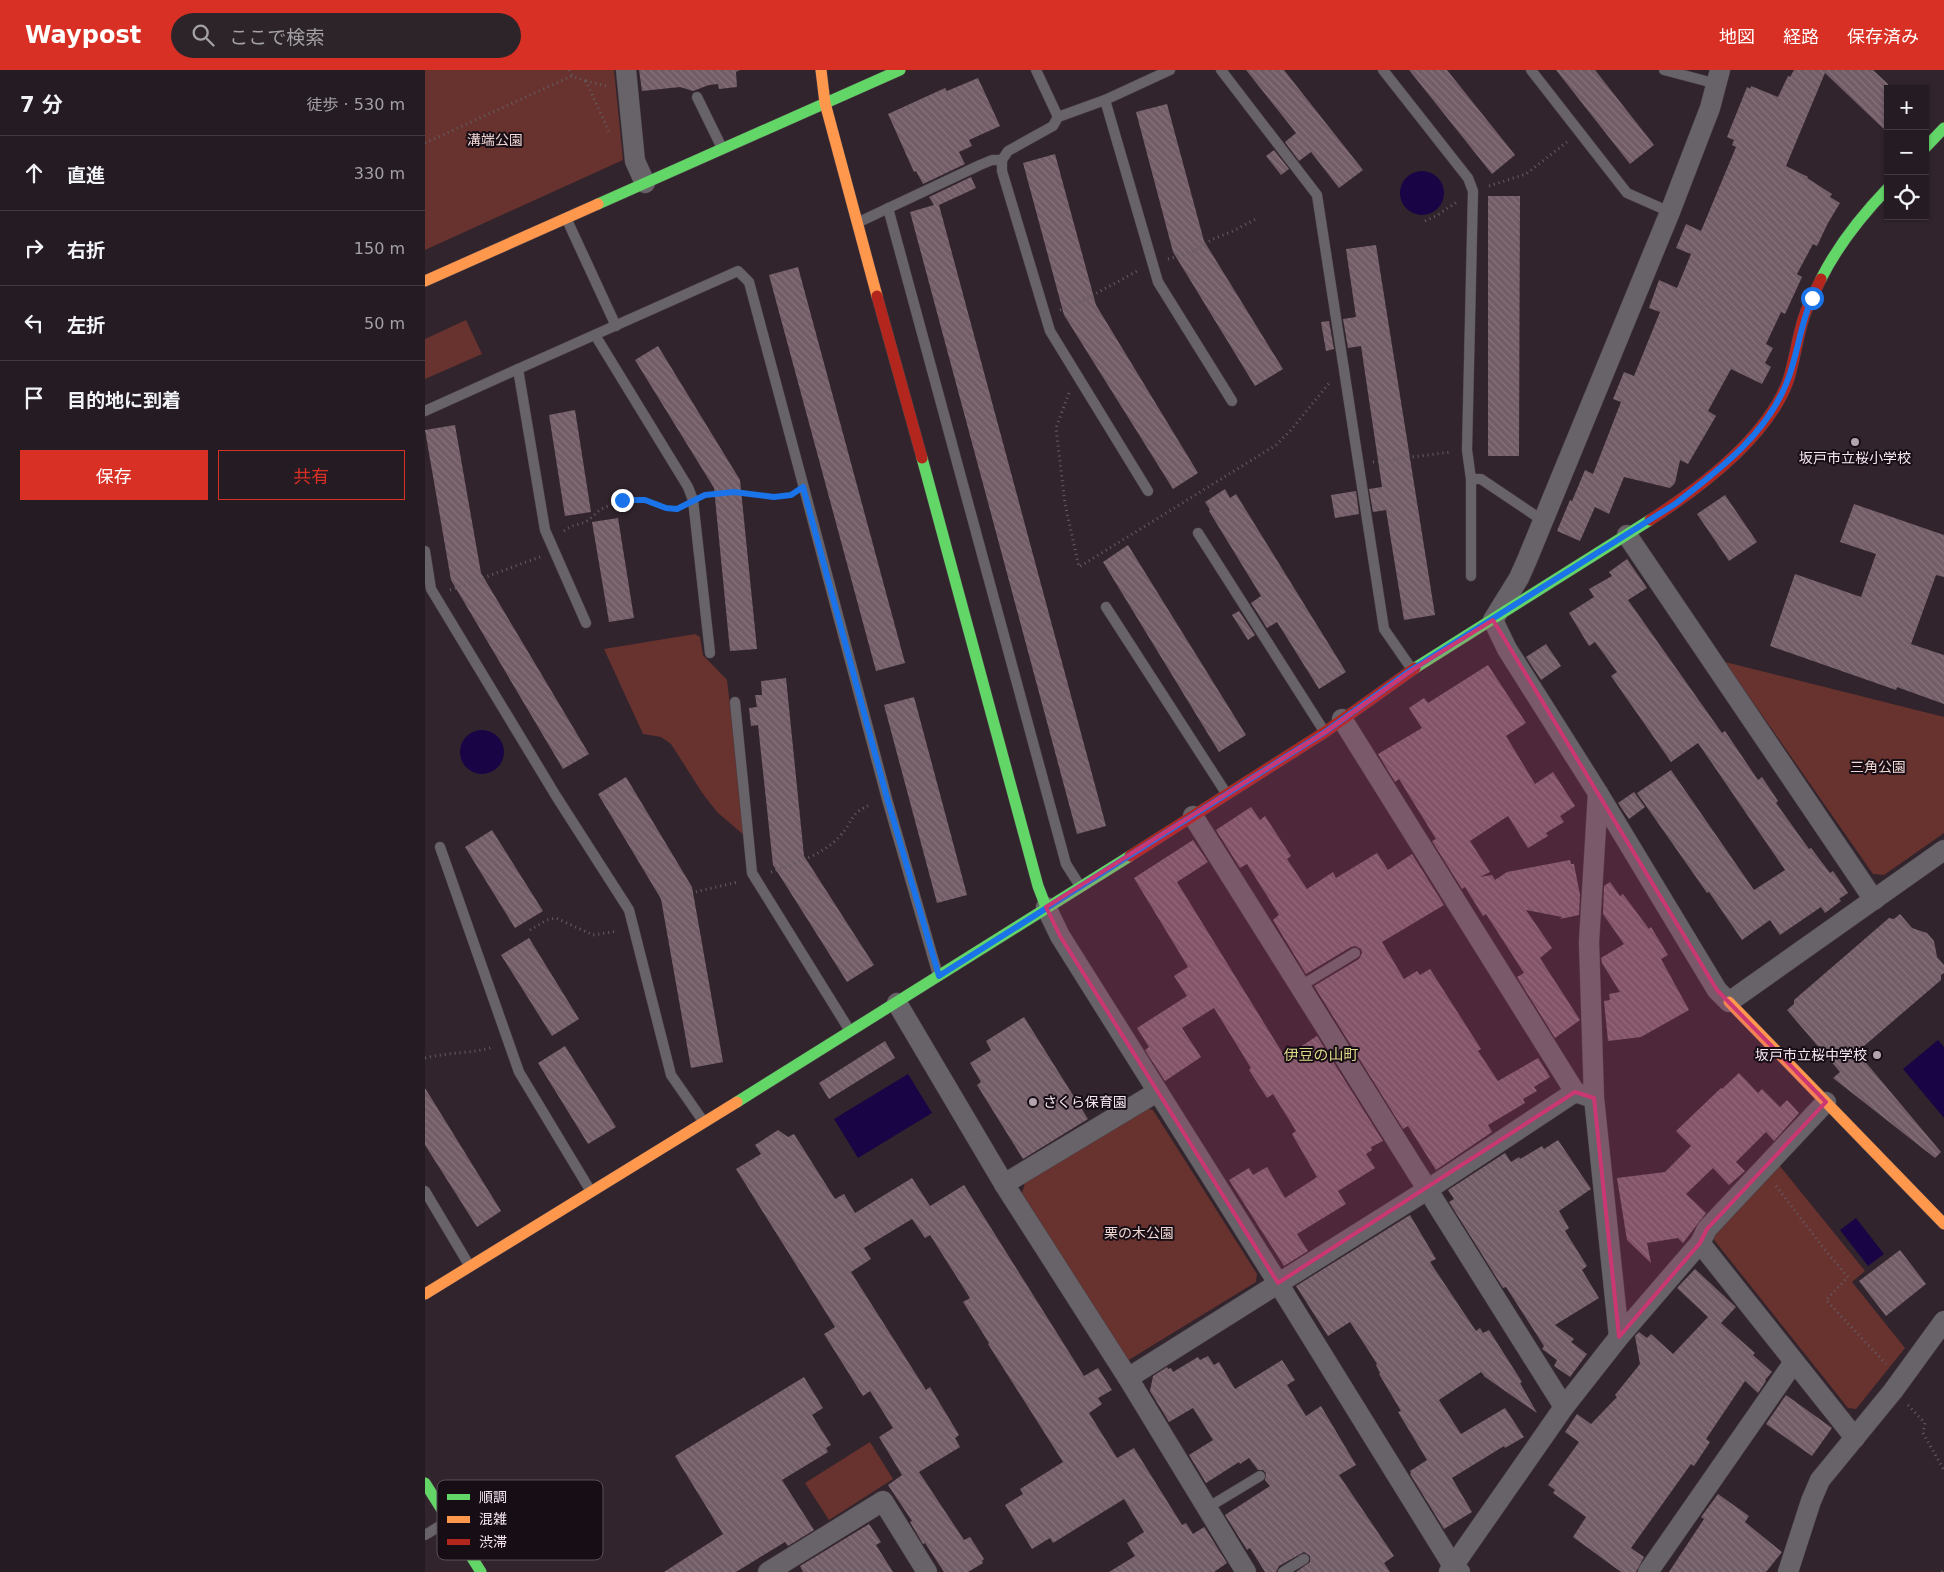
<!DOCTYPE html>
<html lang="ja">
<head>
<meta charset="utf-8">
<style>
  :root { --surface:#251b22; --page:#2d242a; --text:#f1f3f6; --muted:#a3a1a5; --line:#423940; --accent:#d93025 }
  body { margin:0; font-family:"DejaVu Sans","Noto Sans JP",sans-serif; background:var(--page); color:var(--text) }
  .controls { position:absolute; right:15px; top:15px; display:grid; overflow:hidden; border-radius:0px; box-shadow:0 1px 4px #0004 }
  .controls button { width:45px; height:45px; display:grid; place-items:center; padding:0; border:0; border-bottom:1px solid var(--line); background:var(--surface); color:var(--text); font:25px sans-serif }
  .stop { position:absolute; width:15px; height:15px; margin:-11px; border:4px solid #1a73e8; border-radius:50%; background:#fff }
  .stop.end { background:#1a73e8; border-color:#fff; box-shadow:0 1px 5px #0008 }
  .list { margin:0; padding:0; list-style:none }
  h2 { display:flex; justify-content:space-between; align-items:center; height:65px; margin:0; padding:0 20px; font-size:21px }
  h2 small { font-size:16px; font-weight:400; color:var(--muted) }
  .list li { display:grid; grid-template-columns:32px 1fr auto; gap:15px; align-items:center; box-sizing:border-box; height:75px; padding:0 20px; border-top:1px solid var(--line) }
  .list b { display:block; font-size:19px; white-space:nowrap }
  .list em { font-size:16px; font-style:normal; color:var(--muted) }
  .actions { display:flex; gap:10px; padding:15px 20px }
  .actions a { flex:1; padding:11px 0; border:1px solid var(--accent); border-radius:0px; text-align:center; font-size:18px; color:var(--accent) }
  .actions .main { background:var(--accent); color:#fff }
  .icon { flex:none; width:28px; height:28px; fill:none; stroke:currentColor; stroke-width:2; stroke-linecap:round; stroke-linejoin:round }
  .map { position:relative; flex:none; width:1519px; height:1502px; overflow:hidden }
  header { display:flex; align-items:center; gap:30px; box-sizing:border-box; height:70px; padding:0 25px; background:var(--accent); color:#fff }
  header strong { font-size:24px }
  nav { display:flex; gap:28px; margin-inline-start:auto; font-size:18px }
  .search { width:350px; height:45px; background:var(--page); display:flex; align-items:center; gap:12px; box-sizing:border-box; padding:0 18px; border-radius:28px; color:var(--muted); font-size:19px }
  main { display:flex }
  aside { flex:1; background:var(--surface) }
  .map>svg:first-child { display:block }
  .park { fill:#68322e }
  .water { fill:#190445 }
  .building { fill:url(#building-back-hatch) }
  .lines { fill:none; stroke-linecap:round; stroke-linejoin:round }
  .lane-casing { stroke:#4c4048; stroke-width:11 }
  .street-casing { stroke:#4c4048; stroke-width:21 }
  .fast-casing { stroke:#4c4048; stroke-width:12 }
  .slow-casing { stroke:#4c4048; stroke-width:12 }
  .jam-casing { stroke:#4c4048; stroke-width:12 }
  .path { stroke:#645e64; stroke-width:3; stroke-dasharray:1 4; stroke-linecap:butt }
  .lane { stroke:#676368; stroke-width:10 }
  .street { stroke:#676368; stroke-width:20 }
  .fast { stroke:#63d668; stroke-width:11 }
  .slow { stroke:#ff974d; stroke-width:11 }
  .jam { stroke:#b3261e; stroke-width:11 }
  .route { stroke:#1a73e8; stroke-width:6 }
  .marked { fill:#ca3772; fill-opacity:0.2; stroke:#ca3772; stroke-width:4; stroke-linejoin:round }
  .poi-dot { fill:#b3a4af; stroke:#170d15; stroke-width:2 }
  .labels { text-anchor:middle; stroke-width:4; stroke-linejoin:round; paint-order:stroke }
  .park-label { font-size:14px; fill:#f0d6d2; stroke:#170d15 }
  .poi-label { font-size:14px; fill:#f9e9f5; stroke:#170d15 }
  .neighbourhood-label { font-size:15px; fill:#dfd98a; stroke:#170d15 }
  .key { fill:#170d15; stroke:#5b4f58; stroke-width:1 }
  .key-label { font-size:14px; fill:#f9e9f5 }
</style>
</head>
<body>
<header>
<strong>Waypost</strong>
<div class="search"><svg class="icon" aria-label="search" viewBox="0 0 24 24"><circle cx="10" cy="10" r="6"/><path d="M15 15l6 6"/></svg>ここで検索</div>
<nav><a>地図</a><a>経路</a><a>保存済み</a></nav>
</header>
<main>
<aside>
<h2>7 分<small>徒歩 · 530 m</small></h2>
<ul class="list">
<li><svg class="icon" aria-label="ahead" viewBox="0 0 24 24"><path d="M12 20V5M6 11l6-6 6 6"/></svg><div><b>直進</b></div><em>330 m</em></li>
<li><svg class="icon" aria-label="right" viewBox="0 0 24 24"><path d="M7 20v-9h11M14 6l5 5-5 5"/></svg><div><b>右折</b></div><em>150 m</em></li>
<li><svg class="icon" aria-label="left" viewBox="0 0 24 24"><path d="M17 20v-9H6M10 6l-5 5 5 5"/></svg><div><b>左折</b></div><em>50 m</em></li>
<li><svg class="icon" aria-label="arrive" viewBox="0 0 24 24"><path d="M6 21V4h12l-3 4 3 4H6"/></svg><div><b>目的地に到着</b></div></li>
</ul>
<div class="actions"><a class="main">保存</a><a>共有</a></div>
</aside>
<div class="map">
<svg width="1519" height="1502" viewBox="0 0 1519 1502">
  <defs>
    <pattern id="building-back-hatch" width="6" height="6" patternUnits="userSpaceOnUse" patternTransform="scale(1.25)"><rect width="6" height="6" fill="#725c65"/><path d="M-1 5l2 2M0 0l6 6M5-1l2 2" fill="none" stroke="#87737c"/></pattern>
  </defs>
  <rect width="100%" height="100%" fill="#31242d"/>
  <!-- park -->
  <g class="park">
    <polygon points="0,0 189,0 198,90 0,180"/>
    <polygon points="41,250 57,284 0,309 0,269"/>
    <polygon points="270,564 275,567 278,585 302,610 320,766 292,742 278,724 246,674 236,667 218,664 179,579"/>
    <polygon points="1300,592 1519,647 1519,763 1459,805 1448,804"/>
    <polygon points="720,1038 728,1040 832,1204 831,1212 702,1291 597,1123 600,1113"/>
    <polygon points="1354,1095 1440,1201 1427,1212 1480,1278 1431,1339 1423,1338 1289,1170 1289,1164"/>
    <polygon points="445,1372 468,1409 404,1450 380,1413"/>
  </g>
  <!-- water -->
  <g class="water">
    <circle cx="997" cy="123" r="22"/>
    <circle cx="57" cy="682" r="22"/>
    <polygon points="1513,970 1519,977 1519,1048 1478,999"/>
    <polygon points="483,1004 507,1043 433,1088 409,1049"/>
    <polygon points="1431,1148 1459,1184 1443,1196 1415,1160"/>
  </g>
  <!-- building -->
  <g class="building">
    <polygon points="214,0 315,0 311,2 312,17 294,19 293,14 284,15 268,21 255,17 217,21"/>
    <polygon points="821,0 859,0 938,100 914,118 886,82 874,91 860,72 871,63"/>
    <polygon points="984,0 1022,0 1090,85 1067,104"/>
    <polygon points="1131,0 1170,0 1229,75 1205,94"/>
    <polygon points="1369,0 1448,0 1463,14 1463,63 1400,3 1361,96 1383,107 1382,108 1407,124 1405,127 1415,133 1403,153 1392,176 1388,174 1372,204 1377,207 1360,244 1356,242 1341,274 1348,278 1340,293 1346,297 1337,314 1306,299 1283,341 1291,346 1263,394 1255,390 1250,413 1245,418 1199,407 1184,444 1170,437 1155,471 1132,461 1145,430 1147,431 1160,400 1168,404 1196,332 1188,329 1199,302 1209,306 1235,242 1224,238 1234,210 1252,218 1266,184 1251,178 1261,154 1276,161 1311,77 1307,75 1309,70 1302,67 1322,17 1325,19 1326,16 1353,27 1363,6 1365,7"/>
    <polygon points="553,8 575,56 544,70 547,76 534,82 540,94 498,114 491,101 489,102 463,44 520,18 522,21"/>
    <polygon points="742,34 779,171 858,299 830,316 748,182 711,42"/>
    <polygon points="849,80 864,99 856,105 841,86"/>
    <polygon points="630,84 671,235 773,403 748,419 639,245 598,93"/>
    <polygon points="546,107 551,118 514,135 681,756 652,764 485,142 509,135 504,127"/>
    <polygon points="1063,126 1095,126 1094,386 1063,386"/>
    <polygon points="951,175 1010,545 979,550 961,440 948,442 944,419 957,417 936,276 923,278 918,249 931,247 921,179"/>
    <polygon points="373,197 480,593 451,601 344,205"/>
    <polygon points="904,251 909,279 901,281 896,252"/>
    <polygon points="233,276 315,410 332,579 305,581 289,418 210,290"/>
    <polygon points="150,340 166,442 140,446 124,345"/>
    <polygon points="30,355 56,503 164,684 138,699 26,510 0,360"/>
    <polygon points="800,419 805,428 811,424 921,602 894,619 852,552 842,558 826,533 836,526 784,441 785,440 780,432"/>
    <polygon points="931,421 934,444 910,448 906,425"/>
    <polygon points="1300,425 1332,472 1304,491 1272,444"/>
    <polygon points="1429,434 1519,465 1519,507 1511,505 1486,574 1519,585 1519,634 1472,617 1471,620 1345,576 1370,504 1436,527 1451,484 1415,472"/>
    <polygon points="193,448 209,548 184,552 167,452"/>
    <polygon points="703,475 821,665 794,682 678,492"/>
    <polygon points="1202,489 1222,518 1203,530 1297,663 1300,661 1333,710 1337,707 1353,731 1351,733 1384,779 1386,778 1405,803 1408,801 1423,823 1414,829 1416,831 1400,843 1396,837 1355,865 1345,850 1317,870 1284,822 1282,823 1212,723 1246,700 1329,820 1360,800 1273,673 1246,692 1186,606 1192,602 1170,572 1164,576 1144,543 1169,527 1164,519 1187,506 1184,502"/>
    <polygon points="814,541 830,565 823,570 807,545"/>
    <polygon points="1121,574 1136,596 1116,610 1101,587"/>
    <polygon points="1063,595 1101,653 1081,666 1110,714 1128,702 1150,736 1135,746 1139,752 1121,763 1123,766 1103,778 1083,746 1045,771 1065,802 1055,807 1067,805 1070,810 1082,802 1145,790 1146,794 1149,794 1155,825 1154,845 1135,849 1137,847 1101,840 1127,878 1115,888 1155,950 1130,968 1092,907 1099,903 1061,844 1058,846 1040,817 1037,819 1007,771 1011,769 974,709 970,712 953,684 997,658 984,638 999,628 1003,633"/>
    <polygon points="361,608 379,786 449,895 422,912 348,795 333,655 326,656 324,638 332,637 330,625 337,625 336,611"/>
    <polygon points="489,627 542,825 512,833 459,635"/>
    <polygon points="201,707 267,817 298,992 266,998 236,829 173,724"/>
    <polygon points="1209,722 1220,737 1204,749 1193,733"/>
    <polygon points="826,737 835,750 840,746 866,786 862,789 882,819 908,802 911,808 952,783 963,800 987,784 1019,835 957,872 979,909 992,901 995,905 1005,899 1056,979 1053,981 1073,1011 1113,988 1125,1007 1109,1017 1112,1021 1098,1029 1100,1033 1063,1055 1067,1062 1011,1100 983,1056 978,1059 889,916 934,889 937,883 936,879 930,876 926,877 881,904 848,850 854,845 822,794 815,798 791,760"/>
    <polygon points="67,760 118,841 90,858 40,777"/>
    <polygon points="768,770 783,792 752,812 860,987 892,966 958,1071 946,1077 947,1080 941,1084 950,1098 913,1121 921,1134 872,1164 883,1181 859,1196 804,1110 824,1098 828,1105 842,1097 860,1128 892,1107 867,1064 871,1061 848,1024 842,1028 824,1000 826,998 789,938 757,958 776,987 740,1011 720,980 724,977 712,958 762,926 749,906 763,897 709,808"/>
    <polygon points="1185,812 1195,826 1198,824 1224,859 1226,857 1243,885 1236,889 1264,940 1216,967 1183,971 1179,931 1185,930 1184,924 1195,922 1177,893 1176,888 1199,874 1178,844 1179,816"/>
    <polygon points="1475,844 1487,858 1502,863 1509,871 1512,887 1519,895 1519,903 1516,905 1516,910 1432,982 1516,1082 1510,1088 1408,1008 1415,1002 1362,940 1369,934 1369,930 1464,848 1469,849"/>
    <polygon points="104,868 154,949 127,966 76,885"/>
    <polygon points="599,947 663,1049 598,1089 552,1015 556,1012 545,993 566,980 561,971"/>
    <polygon points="460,971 470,988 404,1029 394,1013"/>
    <polygon points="140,976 191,1057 163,1074 113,993"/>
    <polygon points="1314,1003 1333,1023 1337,1019 1355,1037 1362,1030 1374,1043 1349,1071 1341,1062 1311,1092 1320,1101 1304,1115 1288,1098 1261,1124 1281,1143 1258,1173 1253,1168 1222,1173 1226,1193 1202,1170 1192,1108 1240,1102 1266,1076 1251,1061 1296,1018 1297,1019"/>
    <polygon points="0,1018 76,1141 52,1157 0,1075"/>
    <polygon points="353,1060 363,1067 369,1064 410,1129 419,1124 430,1143 487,1108 505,1136 539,1115 659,1306 673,1298 687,1320 673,1328 677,1334 664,1343 692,1388 709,1378 757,1455 761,1453 768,1464 779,1457 780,1458 802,1493 789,1502 684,1502 710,1486 702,1473 719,1462 699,1429 628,1473 625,1468 607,1479 580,1435 598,1424 595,1419 638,1392 563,1274 564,1273 538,1232 545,1228 505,1165 500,1168 487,1149 439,1178 446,1189 426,1202 501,1320 505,1317 534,1365 530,1368 535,1377 494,1402 539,1470 545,1467 559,1489 557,1491 558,1493 543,1502 519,1502 500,1473 498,1474 485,1452 487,1451 463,1415 477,1405 454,1367 468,1358 445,1321 438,1326 399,1264 410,1257 311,1099 336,1084 330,1075"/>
    <polygon points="1133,1070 1166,1119 1134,1141 1144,1158 1140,1161 1162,1196 1157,1200 1174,1228 1130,1255 1149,1269 1146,1272 1162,1284 1145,1307 1129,1296 1132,1290 1117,1279 1119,1276 1081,1217 1078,1218 1024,1132 1029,1129 1023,1120 1080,1083 1086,1092 1094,1087 1095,1089 1117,1076 1119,1079"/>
    <polygon points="985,1145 1011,1189 1005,1192 1051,1261 1055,1258 1058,1263 1064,1260 1097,1312 1095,1313 1112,1343 1060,1307 1056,1302 1014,1330 1036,1364 1080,1338 1099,1367 1080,1378 1079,1376 1027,1408 1047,1442 1019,1459 985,1404 986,1403 985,1401 1002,1390 973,1342 976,1341 954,1304 955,1303 951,1295 952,1294 925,1252 903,1266 871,1216"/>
    <polygon points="1475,1180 1501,1214 1461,1246 1434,1211"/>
    <polygon points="1270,1199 1311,1237 1296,1253 1330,1283 1328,1285 1347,1302 1340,1310 1341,1311 1333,1323 1320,1311 1281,1369 1285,1372 1269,1396 1266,1394 1206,1478 1219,1487 1211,1502 1196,1502 1148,1467 1161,1447 1128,1423 1130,1420 1123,1415 1154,1372 1140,1362 1152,1344 1166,1354 1192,1327 1190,1325 1215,1294 1210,1266 1214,1262 1222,1268 1226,1264 1248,1284 1283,1247 1252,1218"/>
    <polygon points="783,1286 789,1295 794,1292 810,1319 857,1290 870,1310 862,1315 881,1346 896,1336 931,1395 914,1405 969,1486 959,1493 965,1502 871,1502 885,1492 885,1486 879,1482 854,1496 851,1502 840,1502 825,1478 822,1480 800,1445 845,1416 840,1410 841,1403 838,1400 833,1400 824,1388 815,1394 814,1392 781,1413 764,1385 788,1370 768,1338 744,1352 725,1321 728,1306 742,1297 743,1299 746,1298 748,1302 773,1287 775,1290"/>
    <polygon points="379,1307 398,1338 387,1345 406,1375 401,1378 403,1382 357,1410 389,1460 363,1476 360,1472 311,1502 239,1502 298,1464 250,1386"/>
    <polygon points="1361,1325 1407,1358 1387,1386 1341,1354"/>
    <polygon points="1293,1424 1324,1446 1320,1452 1357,1482 1341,1502 1244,1502 1279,1449 1276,1447"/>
    <polygon points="444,1454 456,1472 451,1475 468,1502 378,1502 375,1496"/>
  </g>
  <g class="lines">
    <defs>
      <g id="lane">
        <polyline points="611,0 633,47 680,30 745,0"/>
        <polyline points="796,0 892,125 959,559 986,598"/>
        <polyline points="958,0 1043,108 1048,121 1042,380 1046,409 1046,506"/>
        <polyline points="1106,0 1202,123 1245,142"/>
        <polyline points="1239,0 1292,14"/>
        <polyline points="272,27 297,78"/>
        <polyline points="680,30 733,212 807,331"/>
        <polyline points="633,47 628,56 583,81 577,90 577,101 625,261 723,421"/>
        <polyline points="463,138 641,794 655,816"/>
        <polyline points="142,150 191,256"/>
        <polyline points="434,152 555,95 567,90 577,90"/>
        <polyline points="170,265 263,417 268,430 285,583"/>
        <polyline points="0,341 93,299"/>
        <polyline points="1046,409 1056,409 1117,450"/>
        <polyline points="773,463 899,661"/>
        <polyline points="0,481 6,519 131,726 204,840 246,1005 278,1051"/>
        <polyline points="681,537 801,723"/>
        <polyline points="161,553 120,460 93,299 313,201 324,212 462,729 513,905"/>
        <polyline points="310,632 327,803 425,961"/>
        <polyline points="15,777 94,1002 165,1120"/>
        <polyline points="874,917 930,883"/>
        <polyline points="0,1121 44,1195"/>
        <polyline points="782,1438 835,1406"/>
        <polyline points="0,1465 23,1451"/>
        <polyline points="858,1502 879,1489"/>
      </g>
      <g id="street">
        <polyline points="201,0 210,91 220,113"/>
        <polyline points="1295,0 1285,38 1245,142 1102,490 1094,508 1068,550 1082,579 1173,723 1292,920 1304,932 1519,780"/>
        <polyline points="1202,465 1449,830"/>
        <polyline points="917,649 1150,1022 1162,1026"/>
        <polyline points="1173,723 1164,872 1169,1028 1194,1267"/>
        <polyline points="768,746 1139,1337"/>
        <polyline points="621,837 635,866 853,1213 1028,1496 1035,1502"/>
        <polyline points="472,933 579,1114 703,1308 821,1502"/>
        <polyline points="579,1114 732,1022"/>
        <polyline points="1275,1173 1430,1368"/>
        <polyline points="703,1308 1002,1120 1150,1022"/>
        <polyline points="343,1502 458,1431 502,1502"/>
        <polyline points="1024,1502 1139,1337 1194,1267 1275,1173 1282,1159 1401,1032"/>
        <polyline points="1223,1502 1369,1292"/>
        <polyline points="1363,1502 1386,1431 1395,1410 1468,1321 1519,1251"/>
      </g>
      <g id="fast">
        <polyline points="1500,78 1519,58"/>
        <polyline points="173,134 475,0"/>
        <path d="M1396,209C1413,175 1437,145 1463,118"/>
        <polyline points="497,388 613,816 621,837"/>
        <polyline points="990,598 1225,450"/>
        <polyline points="312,1032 705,786"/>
        <polyline points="0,1413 56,1502"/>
      </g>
      <g id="slow">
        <polyline points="396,0 400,33 452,226"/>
        <polyline points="0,211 173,134"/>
        <polyline points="1304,932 1519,1154"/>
        <polyline points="0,1224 312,1032"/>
      </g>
      <g id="jam">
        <polyline points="452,226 497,388"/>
        <path d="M1225,450C1275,418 1342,368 1363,311C1370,290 1372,268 1379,247C1383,234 1390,222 1396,209"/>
        <polyline points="705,786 900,662 990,598"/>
      </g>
    </defs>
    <!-- lane casing -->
    <use href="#lane" class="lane-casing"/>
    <!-- street casing -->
    <use href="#street" class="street-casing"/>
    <!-- fast casing -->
    <use href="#fast" class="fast-casing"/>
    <!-- slow casing -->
    <use href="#slow" class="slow-casing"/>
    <!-- jam casing -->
    <use href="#jam" class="jam-casing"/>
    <!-- path -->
    <g class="path">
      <polyline points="144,0 147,6"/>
      <polyline points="181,16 161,11 184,62"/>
      <polyline points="0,73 147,6 161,11"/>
      <polyline points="1064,116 1101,104 1142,72"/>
      <polyline points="1000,151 1011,146 1032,132"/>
      <polyline points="743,189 767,182 788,169 808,161 833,148"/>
      <polyline points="635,240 659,230 714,200"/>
      <polyline points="644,323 631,358 640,434 654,497 851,375 866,360 905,312"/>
      <polyline points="948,392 1026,382"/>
      <polyline points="282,425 309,422 349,427 365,425"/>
      <polyline points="139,461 147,456 161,452 176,439 197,430 220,430 241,438 254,438"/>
      <polyline points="25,520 115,487"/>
      <path d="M346,802C369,794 398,785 415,766C430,750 423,744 447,734"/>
      <polyline points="266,823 313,812"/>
      <polyline points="105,860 122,850 131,848 168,865 193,861"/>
      <path d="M0,988C23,982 46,984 68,977"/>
      <polyline points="1351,1116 1404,1185 1423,1207 1401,1230 1461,1294"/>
      <polyline points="1483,1335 1500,1353 1498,1363 1519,1400"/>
      <polyline points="1517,1502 1519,1499"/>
    </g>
    <!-- lane -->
    <use href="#lane" class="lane"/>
    <!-- street -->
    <use href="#street" class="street"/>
    <!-- fast -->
    <use href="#fast" class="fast"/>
    <!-- slow -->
    <use href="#slow" class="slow"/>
    <!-- jam -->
    <use href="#jam" class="jam"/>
  </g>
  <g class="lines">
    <!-- route -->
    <path class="route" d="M197,430H220L241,438L252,439L280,425L309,422L349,427L366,425L378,417L462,728L514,906L900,662L986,600L1250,434C1294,400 1341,365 1362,312C1373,284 1375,255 1387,228"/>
  </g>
  <!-- marked area -->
  <path class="marked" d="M1068,550L1292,920L1401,1032L1282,1159L1275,1173L1194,1267L1169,1028L1150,1022L853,1213L635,866L621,837L900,662L987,600Z"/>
  <!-- markers -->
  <g class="poi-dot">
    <circle cx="1430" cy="372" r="5"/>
    <circle cx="1452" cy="985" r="5"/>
    <circle cx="608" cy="1032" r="5"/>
  </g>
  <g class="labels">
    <!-- park labels -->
    <g class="park-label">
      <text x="70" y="75">溝端公園</text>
      <text x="1453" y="702">三角公園</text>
      <text x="714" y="1168">栗の木公園</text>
    </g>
    <!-- poi labels -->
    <g class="poi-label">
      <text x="1430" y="393">坂戸市立桜小学校</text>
      <text x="1442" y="990" text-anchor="end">坂戸市立桜中学校</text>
      <text x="618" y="1037" text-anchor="start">さくら保育園</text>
    </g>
    <!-- neighbourhood labels -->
    <g class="neighbourhood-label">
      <text x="896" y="990">伊豆の山町</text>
    </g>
  </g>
  <!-- legend -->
  <rect x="12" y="1410" width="166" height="80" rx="8" class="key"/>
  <rect x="22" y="1424" width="23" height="6" fill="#63d668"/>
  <rect x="22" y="1446" width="23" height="7" fill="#ff974d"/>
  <rect x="22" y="1469" width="23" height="6" fill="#b3261e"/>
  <g class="key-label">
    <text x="54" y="1432">順調</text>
    <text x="54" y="1454">混雑</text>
    <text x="54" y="1477">渋滞</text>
  </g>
</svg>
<div class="controls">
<button>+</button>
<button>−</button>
<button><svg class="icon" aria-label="locate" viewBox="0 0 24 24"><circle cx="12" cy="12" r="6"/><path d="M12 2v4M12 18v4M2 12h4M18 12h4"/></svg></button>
</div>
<div class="stop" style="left:1387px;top:228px"></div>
<div class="stop end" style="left:197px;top:430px"></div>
</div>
</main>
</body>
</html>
